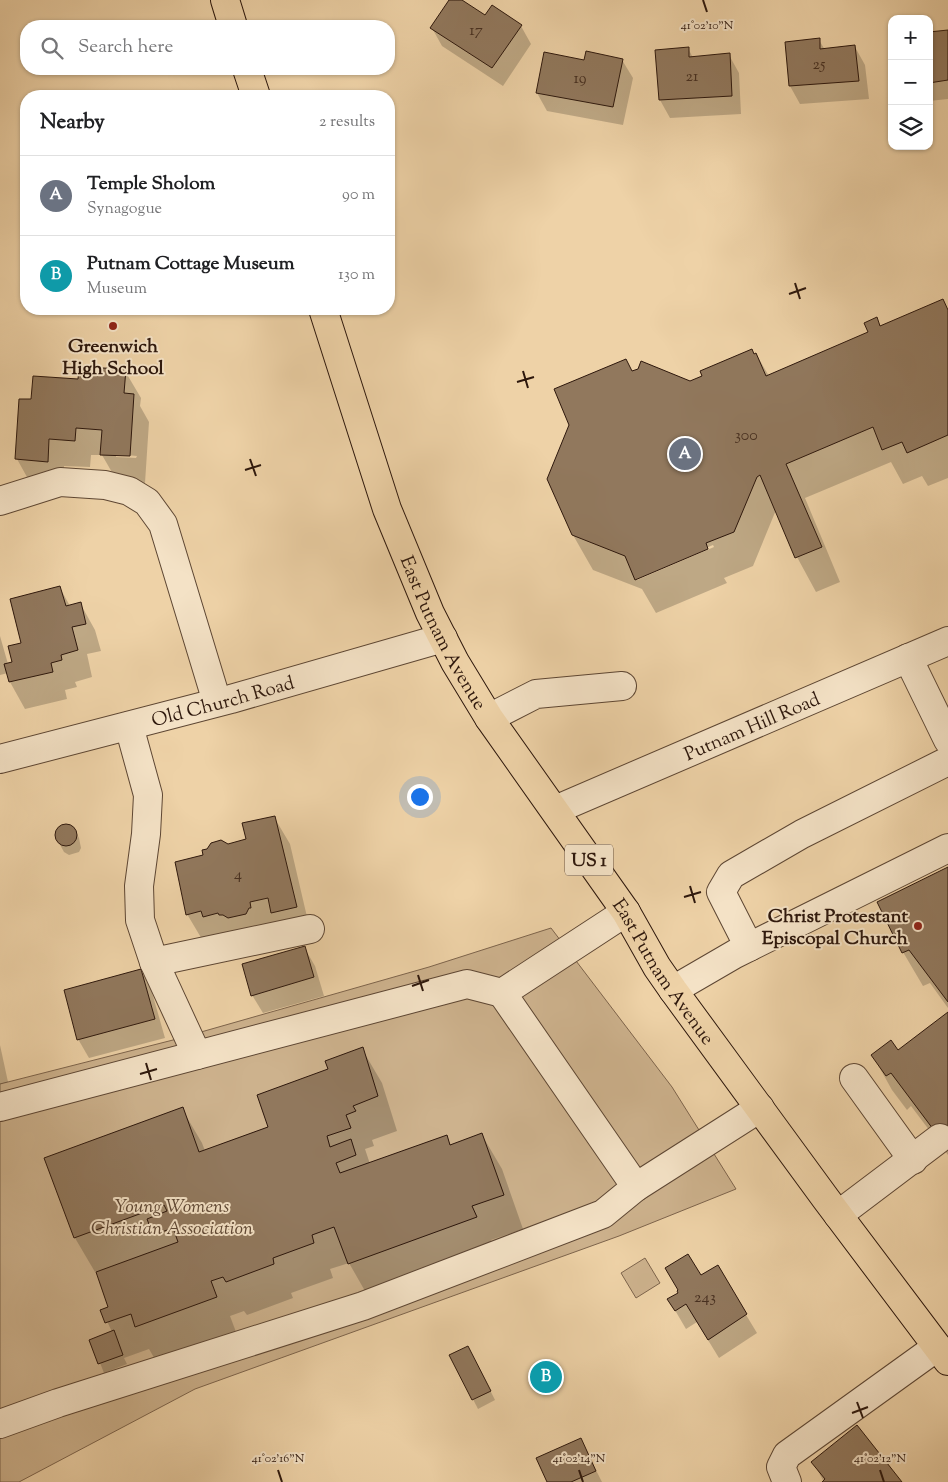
<!DOCTYPE html>
<html lang="en">
<head>
<meta charset="utf-8">
<style>
  :root { --surface:#fff; --page:#f6f6f6; --text:#202124; --muted:#757577; --line:#e0e0e0; --accent:#d93025 }
  body { margin:0; font-family:"Sorts Mill Goudy",serif; background:var(--page); color:var(--text) }
  .controls { position:absolute; right:15px; top:15px; display:grid; overflow:hidden; border-radius:10px; box-shadow:0 1px 4px #0004 }
  .controls button { width:45px; height:45px; display:grid; place-items:center; padding:0; border:0; border-bottom:1px solid var(--line); background:var(--surface); color:var(--text); font:25px sans-serif }
  .you { position:absolute; left:419px; top:796px; width:18px; height:18px; margin:-12px; border:4px solid #fff; border-radius:50%; background:#1a73e8; box-shadow:0 0 0 8px #1a73e833 }
  .badge { display:grid; place-items:center; width:32px; height:32px; border-radius:50%; background:var(--accent); color:#fff; font-size:16px; font-weight:700 }
  .pin { position:absolute; translate:-50% -50%; border:2px solid #fff; box-shadow:0 1px 5px #0006 }
  .list { margin:0; padding:0; list-style:none }
  h2 { display:flex; justify-content:space-between; align-items:center; height:65px; margin:0; padding:0 20px; font-size:21px }
  h2 small { font-size:16px; font-weight:400; color:var(--muted) }
  .list li { display:grid; grid-template-columns:32px 1fr auto; gap:15px; align-items:center; box-sizing:border-box; height:80px; padding:0 20px; border-top:1px solid var(--line) }
  .list b { display:block; font-size:19px; white-space:nowrap }
  .list p { margin:0; font-size:16px; white-space:nowrap; color:var(--muted) }
  .list em { font-size:16px; font-style:normal; color:var(--muted) }
  .icon { flex:none; width:28px; height:28px; fill:none; stroke:currentColor; stroke-width:2; stroke-linecap:round; stroke-linejoin:round }
  .map { position:relative; flex:none; width:948px; height:1482px; overflow:hidden }
  .search { position:absolute; background:var(--surface); box-shadow:0 1px 4px #0004; left:20px; top:20px; width:375px; height:55px; display:flex; align-items:center; gap:12px; box-sizing:border-box; padding:0 18px; border-radius:20px; color:var(--muted); font-size:19px }
  .panel { position:absolute; background:var(--surface); box-shadow:0 1px 4px #0004; left:20px; top:90px; width:375px; height:225px; border-radius:20px }
  .map>svg:first-child { display:block }
  .green { fill:#cdb28d; stroke:#7d644c }
  .shadow { fill:#0003; fill-rule:evenodd }
  .building { fill:#91785d; stroke:#2d170c }
  .lines { fill:none; stroke-linecap:round; stroke-linejoin:round }
  .minor-casing { stroke:#5d4633; stroke-width:30 }
  .major-casing { stroke:#2d170c; stroke-width:30 }
  .minor { stroke:#f4e2c6; stroke-width:28 }
  .major { stroke:#eed2a7; stroke-width:28 }
  .ticks { fill:none; stroke:#2d170c; stroke-width:2 }
  .poi-dot { fill:#8f2418; stroke:#f4e2c6; stroke-width:2 }
  .labels { text-anchor:middle; stroke-width:4; stroke-linejoin:round; paint-order:stroke }
  .number-label { font-size:16px; fill:#462f20 }
  .shield { fill:#f4e2c6; stroke:#695444; stroke-width:1 }
  .shield-label { font-size:18px; font-weight:bold; fill:#2d170c }
  .poi-label { font-size:19px; font-weight:bold; fill:#2d170c; stroke:#f4e2c6 }
  .street-label { font-size:19px; fill:#2d170c; stroke:#f4e2c6 }
  .park-label { font-size:19px; font-style:italic; fill:#5d4633; stroke:#f4e2c6 }
  .ticks-label { font-size:12px; text-anchor:middle; fill:#2d170c; stroke:#f4e2c6; stroke-width:4; stroke-linejoin:round; paint-order:stroke }
</style>
</head>
<body>
<div class="map">
<svg width="948" height="1482" viewBox="0 0 948 1482">
  <rect width="100%" height="100%" fill="#eed2a7"/>
  <filter id="stains"><feTurbulence type="fractalNoise" baseFrequency=".004" numOctaves="4"/><feColorMatrix values="0 0 0 0 .2 0 0 0 0 .09 0 0 0 0 .02 0 0 0 .5 -.17"/></filter>
  <radialGradient id="worn" r=".72"><stop offset=".6" stop-color="#630" stop-opacity="0"/><stop offset="1" stop-color="#630" stop-opacity=".3"/></radialGradient>
  <!-- green -->
  <g class="green">
    <polygon points="551,928 672,1087 736,1189 619,1236 195,1389 19,1482 0,1482 0,1084 173,1040 429,967"/>
    <polygon points="645,1258 660,1283 636,1298 621,1273"/>
  </g>
  <!-- shadow -->
  <g class="shadow">
    <polygon points="450,0 460,0 485,17 521,26 531,44 503,86 442,46 432,28"/>
    <polygon points="948,31 948,99 929,101 929,42"/>
    <polygon points="819,40 825,50 855,47 865,65 869,99 800,104 790,86 786,43"/>
    <polygon points="688,48 693,58 729,55 739,73 741,114 670,118 660,100"/>
    <polygon points="622,60 633,78 623,125 547,111 537,93 586,62"/>
    <path d="M943,301L948,310V478L928,486L922,476L903,484L891,462L805,498L840,582L816,592L797,557L776,510L753,566L724,578L727,583L656,613L642,589L593,570L573,535L633,372L690,383L756,354L769,376L869,332L877,319L881,327ZM713,545L714,547L637,580V577Z"/>
    <path d="M125,371L141,398L140,406L149,422L145,483L117,481L102,455H91L90,467L64,466L63,488L32,486L17,459L33,400L80,380ZM116,454L137,456L136,458L116,457Z"/>
    <polygon points="60,588 70,606 80,603 95,630 101,651 87,654 92,677 75,682 77,687 65,690 67,699 25,709 10,682 8,673 0,675 0,636 8,664 13,662 22,644"/>
    <polygon points="274,817 290,844 311,934 203,941 187,914 205,856 228,845 248,840"/>
    <polygon points="68,825 74,828 79,838 81,848 79,852 69,855 64,852 59,843 56,832 60,828"/>
    <polygon points="948,869 948,1008 930,983 923,986 903,952"/>
    <polygon points="304,947 315,966 324,996 263,1013 252,995"/>
    <polygon points="141,970 151,989 165,1038 89,1058 78,1039"/>
    <polygon points="948,1014 948,1155 911,1106 907,1110 892,1090 873,1056 898,1052"/>
    <polygon points="0,1045 8,1082 0,1084"/>
    <polygon points="362,1049 382,1083 397,1131 372,1140 374,1146 365,1149 370,1164 446,1136 451,1146 482,1135 502,1169 523,1229 491,1240 495,1252 369,1298 349,1263 330,1269 333,1278 291,1293 293,1298 247,1315 244,1311 230,1316 236,1332 156,1361 149,1349 124,1358 127,1364 104,1373 91,1340 112,1332 102,1310 110,1308 97,1271 95,1272 75,1238 46,1158 182,1109 202,1143 205,1151 270,1128 330,1070"/>
    <polygon points="717,1267 757,1333 719,1358 697,1322 686,1329 669,1300"/>
    <polygon points="451,1356 473,1356 495,1400 478,1409"/>
    <polygon points="580,1439 602,1482 549,1482"/>
    <polygon points="813,1462 901,1482 824,1482"/>
  </g>
  <!-- building -->
  <g class="building">
    <polygon points="449,0 462,0 485,15 492,5 522,25 492,68 430,28"/>
    <polygon points="948,30 948,80 929,83 929,32"/>
    <polygon points="820,38 820,49 855,45 859,81 789,86 785,42"/>
    <polygon points="689,47 689,57 730,53 732,96 659,100 655,50"/>
    <polygon points="586,51 623,59 613,107 536,93 544,52 584,60"/>
    <polygon points="943,299 948,310 948,435 907,453 902,442 882,450 873,427 786,464 822,547 795,558 760,475 757,477 734,532 706,543 708,549 635,580 625,556 572,535 547,479 569,425 554,389 626,359 632,371 638,369 641,361 690,381 702,376 700,371 752,349 754,354 756,353 766,376 868,332 864,323 877,317 880,326"/>
    <polygon points="79,367 126,369 124,393 134,394 130,456 100,455 102,430 76,428 75,441 49,439 48,462 15,459 19,399 31,399 33,376 78,379"/>
    <polygon points="60,586 66,606 81,602 86,624 72,627 78,650 61,655 62,660 51,663 53,672 9,682 4,664 12,662 8,646 21,643 10,599"/>
    <polygon points="275,816 297,907 271,913 268,898 250,902 251,908 249,908 246,914 228,918 223,915 219,915 218,913 203,917 201,911 186,915 175,862 203,855 202,850 207,849 211,843 221,840 228,844 246,839 242,823"/>
    <circle cx="66" cy="835" r="11"/>
    <polygon points="948,867 948,1002 909,950 902,953 877,902"/>
    <polygon points="305,946 314,977 251,996 242,964"/>
    <polygon points="141,969 155,1019 77,1040 64,990"/>
    <polygon points="948,1012 948,1149 891,1073 886,1076 871,1055 891,1040 898,1050"/>
    <polygon points="363,1047 378,1096 353,1106 356,1111 346,1115 351,1128 327,1136 330,1147 351,1139 356,1155 336,1163 340,1173 447,1135 450,1145 482,1133 504,1195 472,1206 477,1217 348,1264 334,1227 312,1235 314,1243 273,1258 274,1264 226,1282 223,1277 211,1281 217,1297 135,1327 131,1314 105,1323 100,1310 108,1307 96,1272 178,1242 173,1228 153,1235 147,1219 167,1211 164,1205 74,1238 44,1158 183,1107 199,1152 268,1127 257,1095 328,1069 325,1061"/>
    <polygon points="688,1254 701,1275 718,1265 747,1314 708,1340 686,1304 675,1311 667,1299 678,1293 677,1291 678,1290 665,1268"/>
    <polygon points="114,1330 123,1355 98,1364 89,1340"/>
    <polygon points="468,1346 491,1391 472,1400 449,1355"/>
    <polygon points="857,1425 902,1482 822,1482 825,1479 811,1462"/>
    <polygon points="581,1438 596,1471 571,1482 547,1482 536,1458"/>
  </g>
  <g class="lines">
    <defs>
      <g id="minor">
        <polyline points="0,501 60,482 105,485 129,491 147,502 163,524 217,702"/>
        <polyline points="908,658 948,740"/>
        <polyline points="489,718 536,694 622,686"/>
        <polyline points="129,726 148,795 146,834 139,886 140,920 154,962 197,1055"/>
        <path id="s1" d="M0,759L231,699L443,638"/>
        <path id="s2" d="M555,810L948,641"/>
        <polyline points="626,912 502,993 636,1187 760,1108"/>
        <polyline points="749,947 721,892 731,875 802,834 948,761"/>
        <polyline points="154,962 310,929"/>
        <polyline points="673,990 735,954 948,848"/>
        <polyline points="854,1078 913,1160"/>
        <polyline points="0,1107 467,984 502,993"/>
        <polyline points="838,1215 940,1138"/>
        <polyline points="0,1424 58,1403 363,1306 603,1214 636,1187"/>
        <polyline points="787,1482 781,1467 787,1455 937,1347"/>
      </g>
      <g id="major">
        <polyline points="225,0 233,26"/>
        <polyline points="247,69 256,96"/>
        <path id="s3" d="M323,309L387,509L430,613L455,662L489,718L626,912L657,967L673,990L826,1199L948,1361"/>
      </g>
    </defs>
    <!-- minor casing -->
    <use href="#minor" class="minor-casing"/>
    <!-- major casing -->
    <use href="#major" class="major-casing"/>
    <!-- minor -->
    <use href="#minor" class="minor"/>
    <!-- major -->
    <use href="#major" class="major"/>
  </g>
  <!-- ticks -->
  <path class="ticks" d="M703,0L707,12M795,283L800,299M789,294L806,288M523,371L528,388M517,382L534,377M250,459L256,476M245,470L261,465M690,886L695,903M684,897L701,892M418,975L423,991M412,986L429,980M146,1063L151,1080M140,1074L157,1069M857,1402L863,1418M852,1413L868,1407M278,1470L282,1482M579,1470L583,1482M880,1470L884,1482"/>
  <!-- markers -->
  <g class="poi-dot">
    <circle cx="113" cy="326" r="5"/>
    <circle cx="918" cy="926" r="5"/>
  </g>
  <g class="labels">
    <!-- number labels -->
    <g class="number-label">
      <text x="476" y="35">17</text>
      <text x="819" y="69">25</text>
      <text x="692" y="81">21</text>
      <text x="580" y="83">19</text>
      <text x="746" y="440">300</text>
      <text x="238" y="879">4</text>
      <text x="705" y="1302">243</text>
    </g>
    <!-- shield labels -->
    <rect class="shield" x="565" y="844.5" width="48" height="31" rx="4"/>
    <g class="shield-label">
      <text x="589" y="866">US 1</text>
    </g>
    <!-- poi labels -->
    <g class="poi-label">
      <text x="113" y="352">Greenwich<tspan x="113" dy="22">High School</tspan></text>
      <text x="908" y="922" text-anchor="end">Christ Protestant<tspan x="908" dy="22">Episcopal Church</tspan></text>
    </g>
    <!-- street labels -->
    <g class="street-label">
      <text dy="7" stroke="none"><textPath href="#s3" startOffset="346">East Putnam Avenue</textPath></text>
      <text dy="7" stroke="none"><textPath href="#s1" startOffset="230">Old Church Road</textPath></text>
      <text dy="7" stroke="none"><textPath href="#s2" startOffset="214">Putnam Hill Road</textPath></text>
      <text dy="7" stroke="none"><textPath href="#s3" startOffset="751">East Putnam Avenue</textPath></text>
    </g>
    <!-- park labels -->
    <g class="park-label">
      <text x="172" y="1212">Young Womens<tspan x="172" dy="22">Christian Association</tspan></text>
    </g>
  </g>
  <g class="ticks-label">
    <text x="707" y="29">41°02'10"N</text>
    <text x="278" y="1462">41°02'16"N</text>
    <text x="579" y="1462">41°02'14"N</text>
    <text x="880" y="1462">41°02'12"N</text>
  </g>
  <rect width="100%" height="100%" filter="url(#stains)"/>
  <rect width="100%" height="100%" fill="url(#worn)"/>
</svg>
<div class="controls">
<button>+</button>
<button>−</button>
<button><svg class="icon" aria-label="layers" viewBox="0 0 24 24"><path d="M12 4l9 5-9 5-9-5zM3 14l9 5 9-5"/></svg></button>
</div>
<div class="you"></div>
<div class="pin badge" style="left:685px;top:454px;background:#6b7280">A</div>
<div class="pin badge" style="left:546px;top:1377px;background:#0f9aa8">B</div>
<div class="search"><svg class="icon" aria-label="search" viewBox="0 0 24 24"><circle cx="10" cy="10" r="6"/><path d="M15 15l6 6"/></svg>Search here</div>
<section class="panel">
<h2>Nearby<small>2 results</small></h2>
<ul class="list">
<li><span class="badge" style="background:#6b7280">A</span><div><b>Temple Sholom</b><p>Synagogue</p></div><em>90 m</em></li>
<li><span class="badge" style="background:#0f9aa8">B</span><div><b>Putnam Cottage Museum</b><p>Museum</p></div><em>130 m</em></li>
</ul>
</section>
</div>
</body>
</html>
